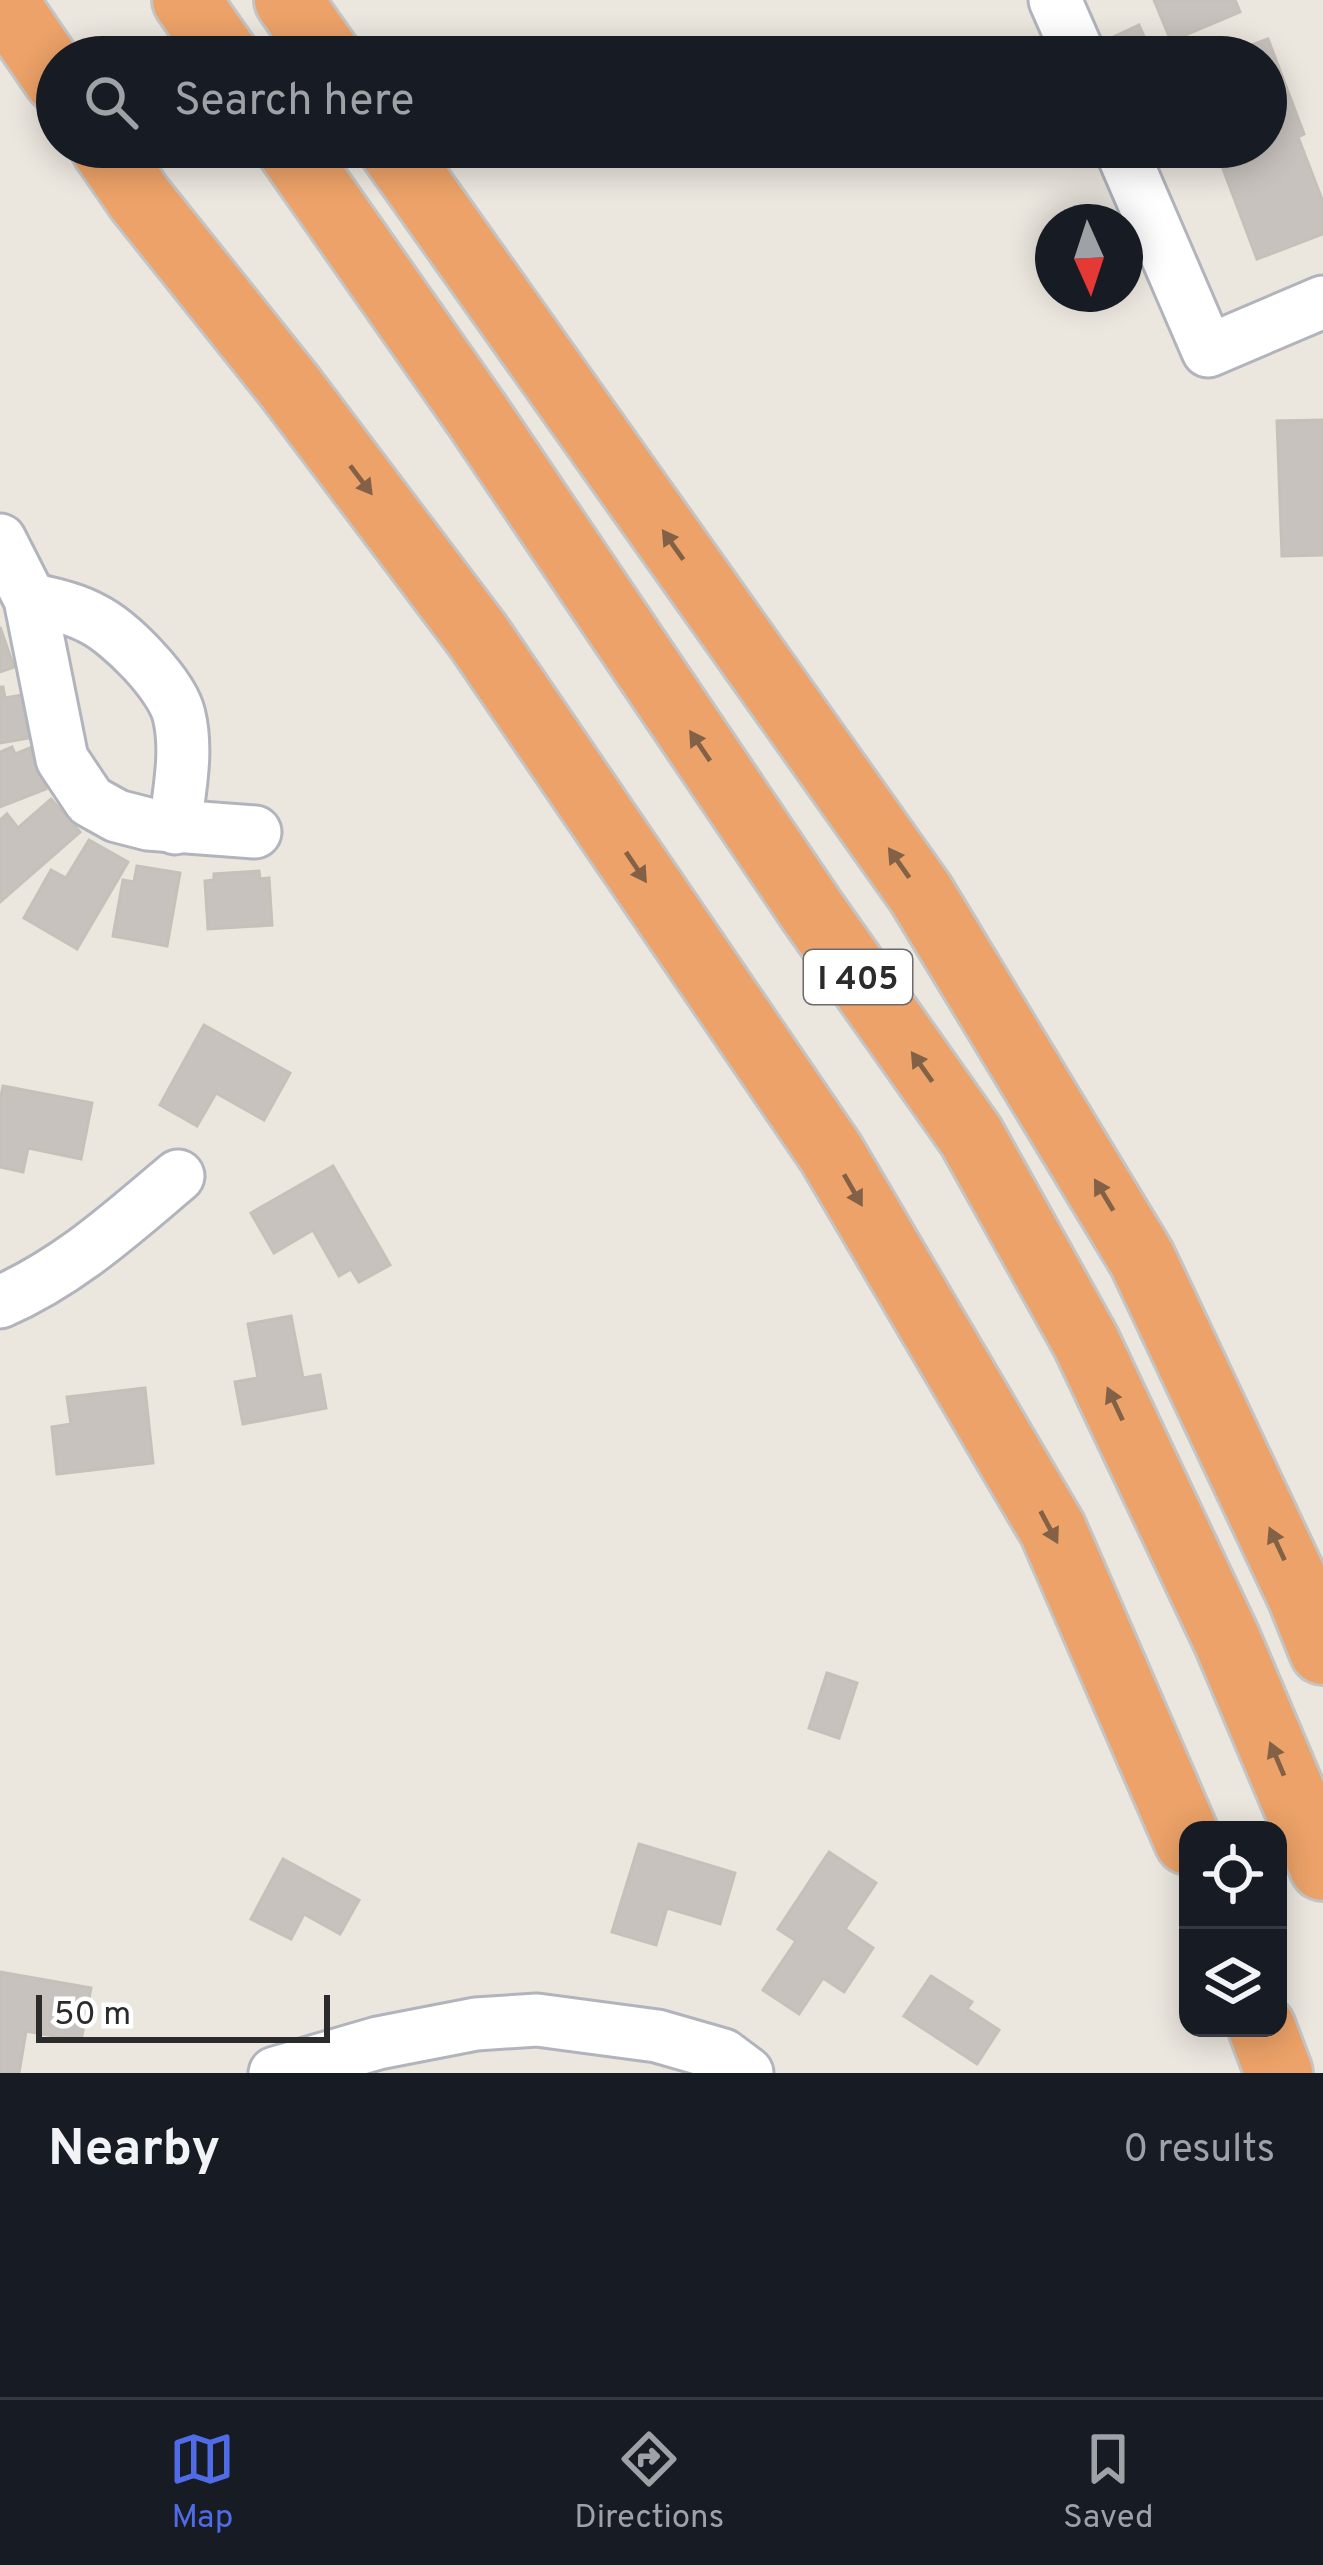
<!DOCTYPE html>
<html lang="en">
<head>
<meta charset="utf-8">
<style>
  :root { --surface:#171b24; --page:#242831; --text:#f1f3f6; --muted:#9ea1a6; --line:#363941; --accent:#506be6 }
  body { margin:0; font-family:Overpass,sans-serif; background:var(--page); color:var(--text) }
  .controls { position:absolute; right:36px; bottom:36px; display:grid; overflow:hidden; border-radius:24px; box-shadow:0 6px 30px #0003 }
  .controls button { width:108px; height:108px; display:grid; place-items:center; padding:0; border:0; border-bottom:3px solid var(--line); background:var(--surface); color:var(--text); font:60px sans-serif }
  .compass { position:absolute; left:1035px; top:204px; width:108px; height:108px; border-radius:50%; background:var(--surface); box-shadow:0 6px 30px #0003; rotate:177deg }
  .scale { position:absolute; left:36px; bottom:30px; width:294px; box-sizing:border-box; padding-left:12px; border:6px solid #2b2b2b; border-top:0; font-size:33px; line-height:42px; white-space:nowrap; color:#2b2b2b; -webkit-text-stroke:9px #fff; paint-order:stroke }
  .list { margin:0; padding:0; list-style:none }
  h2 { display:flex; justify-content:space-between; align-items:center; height:156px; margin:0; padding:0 48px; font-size:51px }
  h2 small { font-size:39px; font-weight:400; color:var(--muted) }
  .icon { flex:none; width:66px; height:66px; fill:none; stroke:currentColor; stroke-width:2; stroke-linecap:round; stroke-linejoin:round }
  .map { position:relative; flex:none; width:1323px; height:2073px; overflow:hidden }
  .search { position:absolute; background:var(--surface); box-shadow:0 6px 30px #0003; left:36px; right:36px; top:36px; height:132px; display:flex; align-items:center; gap:30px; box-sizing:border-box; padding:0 42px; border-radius:66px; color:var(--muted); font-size:45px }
  .sheet { height:324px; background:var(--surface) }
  nav { display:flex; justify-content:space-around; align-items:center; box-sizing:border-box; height:168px; border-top:3px solid var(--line); background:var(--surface); font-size:33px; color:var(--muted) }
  nav a { display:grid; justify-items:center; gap:6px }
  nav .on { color:var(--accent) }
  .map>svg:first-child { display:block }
  .building { fill:#c7c2be; stroke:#c6c1b8; stroke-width:3 }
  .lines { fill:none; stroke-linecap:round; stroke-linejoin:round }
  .minor-casing { stroke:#b2b4bd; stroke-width:57 }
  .highway-casing { stroke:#c4c4c4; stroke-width:72 }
  .minor { stroke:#fff; stroke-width:51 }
  .highway { stroke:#eca268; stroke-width:66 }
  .oneway { fill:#826146 }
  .labels { text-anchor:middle; stroke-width:10; stroke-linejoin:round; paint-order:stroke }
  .shield { fill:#fff; stroke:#6b6b6b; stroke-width:3 }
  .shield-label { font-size:33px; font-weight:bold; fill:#2b2b2b }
</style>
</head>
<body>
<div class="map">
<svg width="1323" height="2073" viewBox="0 0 1323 2073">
  <rect width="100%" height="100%" fill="#ebe6de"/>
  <!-- building -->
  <g class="building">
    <polygon points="1154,0 1235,0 1240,12 1171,41"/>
    <polygon points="1139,25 1153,57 1116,57 1109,39"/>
    <polygon points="1268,39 1304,134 1298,137 1323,202 1323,234 1257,259 1223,169 1231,166 1223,147 1266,147 1266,57 1219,57"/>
    <polygon points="1323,420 1323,555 1282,556 1277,421"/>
    <polygon points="0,627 14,667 0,672"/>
    <polygon points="0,687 3,687 5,698 22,695 29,738 0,743"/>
    <polygon points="12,747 15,754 30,748 46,789 0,807 0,752"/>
    <polygon points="51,799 80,832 0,902 0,820 7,814 18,828"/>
    <polygon points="89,840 128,862 77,949 24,918 51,870 66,878"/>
    <polygon points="137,866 180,873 167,946 113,936 123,880 134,882"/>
    <polygon points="259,871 260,879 269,878 272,925 208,929 205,881 214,880 214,874"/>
    <polygon points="204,1025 290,1073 264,1120 216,1093 197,1126 160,1105"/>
    <polygon points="3,1086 92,1103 81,1159 28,1148 23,1172 0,1167 0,1101"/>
    <polygon points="333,1166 390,1265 359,1282 351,1269 339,1276 313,1230 274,1253 251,1213"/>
    <polygon points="291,1316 303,1378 320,1375 326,1408 243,1424 235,1382 258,1378 248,1324"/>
    <polygon points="145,1388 153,1463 57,1474 52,1427 71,1424 67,1397"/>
    <polygon points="827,1673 857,1683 839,1738 809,1728"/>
    <polygon points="639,1844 735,1873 720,1924 667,1908 656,1945 612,1932"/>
    <polygon points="829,1852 876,1883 845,1929 873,1948 844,1992 823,1978 799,2014 763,1990 796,1941 778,1929"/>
    <polygon points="283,1859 359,1900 340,1934 304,1914 291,1939 251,1919"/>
    <polygon points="0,1972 91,1988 81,2041 26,2031 19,2073 0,2073"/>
    <polygon points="931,1976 972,2002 967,2009 999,2030 977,2064 904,2016"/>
  </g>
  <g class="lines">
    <defs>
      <g id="minor">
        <polyline points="1055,0 1080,57"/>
        <polyline points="1120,147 1208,351 1323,302"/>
        <polyline points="0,540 30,599 62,759 90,801 117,816 148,824 255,832"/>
        <path d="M30,599C51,604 73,608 93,619C121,633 172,685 179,715C188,752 179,791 175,828"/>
        <path d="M0,1302C70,1271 121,1224 178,1176"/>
        <polyline points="275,2073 378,2043 476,2024 537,2020 657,2036 723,2055 747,2073"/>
      </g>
      <g id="highway">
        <polyline points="3,0 57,79"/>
        <polyline points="186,0 226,57"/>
        <polyline points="288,0 328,57"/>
        <polyline points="104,147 139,198 290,387 478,636 831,1153 1053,1530 1188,1841"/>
        <polyline points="289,147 477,415 812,911 971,1136 1086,1342 1227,1640 1323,1867"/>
        <polyline points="391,147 921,894 1142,1259 1301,1596 1323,1651"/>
        <polyline points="1262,2028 1279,2073"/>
      </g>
    </defs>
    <!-- minor casing -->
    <use href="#minor" class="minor-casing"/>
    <!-- highway casing -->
    <use href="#highway" class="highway-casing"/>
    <!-- minor -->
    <use href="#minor" class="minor"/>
    <!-- highway -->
    <use href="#highway" class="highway"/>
  </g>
  <!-- one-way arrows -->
  <defs><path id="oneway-solid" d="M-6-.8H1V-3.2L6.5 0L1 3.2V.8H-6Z" transform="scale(3)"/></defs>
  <g class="oneway">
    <use href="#oneway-solid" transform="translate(361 480) rotate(53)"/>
    <use href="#oneway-solid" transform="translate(673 545) rotate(-125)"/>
    <use href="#oneway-solid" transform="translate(700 746) rotate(-124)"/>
    <use href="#oneway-solid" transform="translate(899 863) rotate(-125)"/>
    <use href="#oneway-solid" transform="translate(636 867) rotate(56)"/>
    <use href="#oneway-solid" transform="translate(922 1067) rotate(-125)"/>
    <use href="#oneway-solid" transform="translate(853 1190) rotate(60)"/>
    <use href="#oneway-solid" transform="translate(1104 1195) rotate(-121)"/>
    <use href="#oneway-solid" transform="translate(1115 1404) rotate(-115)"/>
    <use href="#oneway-solid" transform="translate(1049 1527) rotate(62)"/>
    <use href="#oneway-solid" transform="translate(1277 1544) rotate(-115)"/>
    <use href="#oneway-solid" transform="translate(1277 1759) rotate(-113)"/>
  </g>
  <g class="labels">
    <!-- shield labels -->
    <rect class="shield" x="804" y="950" width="108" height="54" rx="9"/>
    <g class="shield-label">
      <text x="858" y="989">I 405</text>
    </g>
  </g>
</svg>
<div class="controls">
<button><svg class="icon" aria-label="locate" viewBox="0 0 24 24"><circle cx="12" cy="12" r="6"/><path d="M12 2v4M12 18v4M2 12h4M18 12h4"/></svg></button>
<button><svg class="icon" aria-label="layers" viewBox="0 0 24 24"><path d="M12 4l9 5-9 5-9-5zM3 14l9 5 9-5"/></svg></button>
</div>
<svg class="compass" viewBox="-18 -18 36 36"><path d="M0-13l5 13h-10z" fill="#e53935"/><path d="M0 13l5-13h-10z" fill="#9ea1a6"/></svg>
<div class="scale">50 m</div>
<div class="search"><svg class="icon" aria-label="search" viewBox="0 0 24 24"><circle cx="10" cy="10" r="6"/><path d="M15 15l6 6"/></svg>Search here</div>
</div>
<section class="sheet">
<h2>Nearby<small>0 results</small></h2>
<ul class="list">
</ul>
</section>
<nav>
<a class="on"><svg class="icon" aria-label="map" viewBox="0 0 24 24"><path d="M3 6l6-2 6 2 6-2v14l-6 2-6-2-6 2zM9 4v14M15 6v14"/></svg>Map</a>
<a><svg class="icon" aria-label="directions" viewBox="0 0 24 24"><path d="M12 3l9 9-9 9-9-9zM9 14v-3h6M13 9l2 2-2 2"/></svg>Directions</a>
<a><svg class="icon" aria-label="saved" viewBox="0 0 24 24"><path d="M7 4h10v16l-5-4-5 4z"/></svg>Saved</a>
</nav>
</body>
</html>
